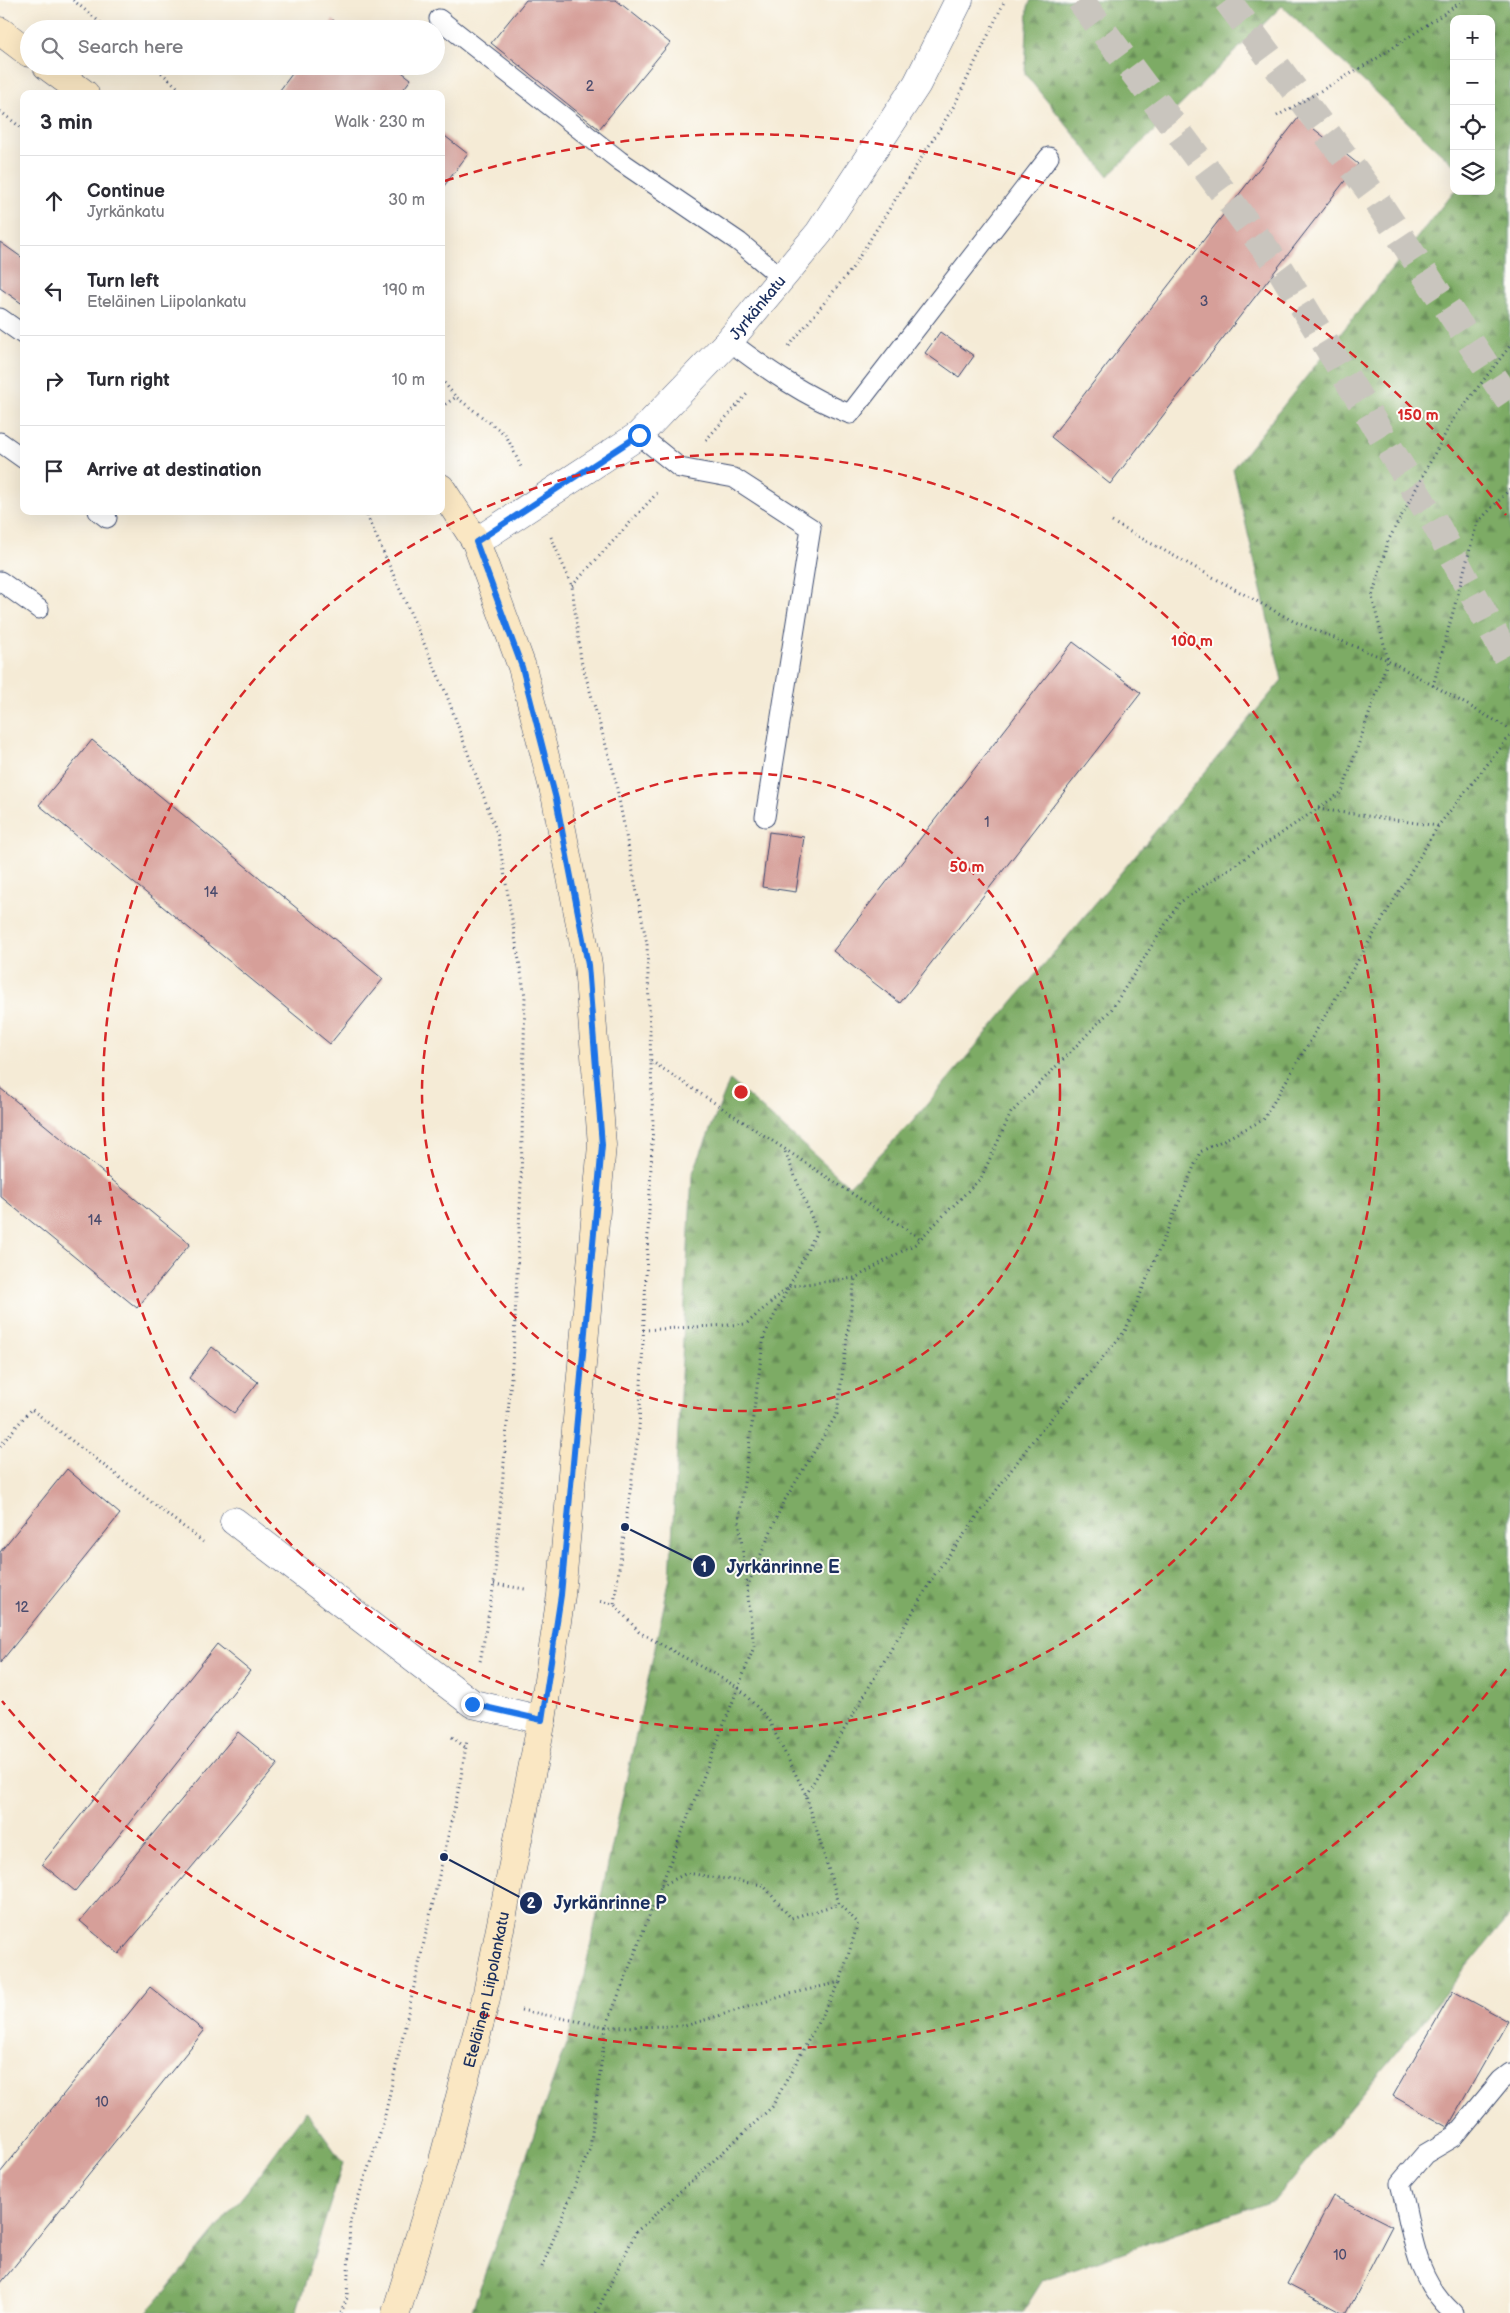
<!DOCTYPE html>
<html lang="en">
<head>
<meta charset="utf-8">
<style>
  :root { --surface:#fff; --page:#f2f2f3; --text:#2b2b33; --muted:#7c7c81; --line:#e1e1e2 }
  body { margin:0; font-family:"Balsamiq Sans",sans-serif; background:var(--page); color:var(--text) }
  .controls { position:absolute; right:15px; top:15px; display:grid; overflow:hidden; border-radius:10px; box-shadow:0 5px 20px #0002 }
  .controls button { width:45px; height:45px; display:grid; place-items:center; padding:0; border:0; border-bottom:1px solid var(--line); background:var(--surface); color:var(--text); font:25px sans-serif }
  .stop { position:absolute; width:15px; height:15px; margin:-11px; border:4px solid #1a73e8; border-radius:50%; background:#fff }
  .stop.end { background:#1a73e8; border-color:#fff; box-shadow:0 1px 5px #0008 }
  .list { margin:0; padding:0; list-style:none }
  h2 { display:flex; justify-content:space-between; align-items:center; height:65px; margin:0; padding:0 20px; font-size:21px }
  h2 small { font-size:16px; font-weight:400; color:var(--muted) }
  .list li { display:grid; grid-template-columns:32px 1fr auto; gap:15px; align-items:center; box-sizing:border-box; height:90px; padding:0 20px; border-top:1px solid var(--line) }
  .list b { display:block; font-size:19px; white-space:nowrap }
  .list p { margin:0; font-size:16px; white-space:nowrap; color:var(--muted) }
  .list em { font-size:16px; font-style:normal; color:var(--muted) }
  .icon { flex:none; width:28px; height:28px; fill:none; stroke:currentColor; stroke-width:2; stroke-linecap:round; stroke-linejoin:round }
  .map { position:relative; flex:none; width:1510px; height:2313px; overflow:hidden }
  .search { position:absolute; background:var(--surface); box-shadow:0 5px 20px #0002; left:20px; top:20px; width:425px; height:55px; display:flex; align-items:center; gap:12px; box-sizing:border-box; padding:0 18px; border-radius:28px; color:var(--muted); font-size:19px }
  .panel { position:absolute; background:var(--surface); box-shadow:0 5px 20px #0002; left:20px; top:90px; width:425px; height:425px; border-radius:10px }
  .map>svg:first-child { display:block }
  .forest { fill:url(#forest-firs); stroke:#4c6d62 }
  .building { fill:#d69f99 }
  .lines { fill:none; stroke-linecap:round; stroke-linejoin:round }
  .highway-tunnel { stroke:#c9c5be; stroke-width:28; stroke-dasharray:28 14; stroke-linecap:butt }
  .lane-casing { stroke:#3c4b70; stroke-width:21 }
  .street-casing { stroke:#3c4b70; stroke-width:29 }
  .secondary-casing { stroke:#3c4b70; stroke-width:29 }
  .path { stroke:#3c4b70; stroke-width:3; stroke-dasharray:1 4; stroke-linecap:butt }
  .lane { stroke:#fff; stroke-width:19 }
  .street { stroke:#fff; stroke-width:28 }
  .secondary { stroke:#fae7c3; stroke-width:28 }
  .route { stroke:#1a73e8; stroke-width:6 }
  .ring { fill:none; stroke:#d62828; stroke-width:2.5; stroke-dasharray:9 6 }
  .labels { text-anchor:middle; stroke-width:4; stroke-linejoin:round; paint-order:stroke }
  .number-label { font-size:14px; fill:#4a4b6d }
  .street-label { font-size:16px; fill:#1b2f5e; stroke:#fdfcf7 }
  .centre { fill:#d62828; stroke:#fdfcf7; stroke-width:2.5 }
  .ring-label { font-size:15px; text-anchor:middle; font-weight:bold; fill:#d62828; stroke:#fdfcf7; stroke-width:4; stroke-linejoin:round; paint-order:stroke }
  .leader { fill:none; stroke:#1b2f5e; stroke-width:2 }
  .callout-dot { fill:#1b2f5e; stroke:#fdfcf7; stroke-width:2 }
  .mark-label { font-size:15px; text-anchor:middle; font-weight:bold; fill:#fff }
  .callout-label { font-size:18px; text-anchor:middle; font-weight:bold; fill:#1b2f5e; stroke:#fdfcf7; stroke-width:4; stroke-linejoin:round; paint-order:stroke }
</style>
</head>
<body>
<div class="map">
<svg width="1510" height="2313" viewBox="0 0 1510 2313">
  <defs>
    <pattern id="forest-firs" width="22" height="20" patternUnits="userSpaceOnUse" patternTransform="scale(1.25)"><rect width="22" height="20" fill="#7dab65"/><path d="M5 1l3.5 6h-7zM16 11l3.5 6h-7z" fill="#668c56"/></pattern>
  </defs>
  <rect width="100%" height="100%" fill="#fdfcf7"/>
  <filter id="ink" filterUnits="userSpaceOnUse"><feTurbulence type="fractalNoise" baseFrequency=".02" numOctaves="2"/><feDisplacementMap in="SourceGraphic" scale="10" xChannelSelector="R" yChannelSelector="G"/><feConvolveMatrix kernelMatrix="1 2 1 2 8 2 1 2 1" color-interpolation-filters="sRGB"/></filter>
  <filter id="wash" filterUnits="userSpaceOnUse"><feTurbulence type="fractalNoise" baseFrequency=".0096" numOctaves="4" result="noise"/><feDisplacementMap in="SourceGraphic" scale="20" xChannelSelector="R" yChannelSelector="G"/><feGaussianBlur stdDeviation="1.12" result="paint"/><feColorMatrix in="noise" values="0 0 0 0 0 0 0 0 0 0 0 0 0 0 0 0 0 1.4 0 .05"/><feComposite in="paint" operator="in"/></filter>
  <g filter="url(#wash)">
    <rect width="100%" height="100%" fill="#f5ebd6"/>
    <!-- forest -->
    <g class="forest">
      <polygon points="1031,0 1510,0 1510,1915 1275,2199 1043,2280 1022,2313 471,2313 574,2021 670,1578 692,1175 730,1080 849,1186 913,1121 1282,680 1233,469 1454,191 1491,191 1491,19 1454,19 1454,165 1282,6 1108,176 1025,74 1028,7"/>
      <polygon points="306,2111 343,2163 296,2313 147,2313 247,2191"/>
    </g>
    <g id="blocks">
      <!-- building -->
      <g class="building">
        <polygon points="526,0 616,0 670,43 599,129 491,43"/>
        <polygon points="333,20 344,29 326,29"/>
        <polygon points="298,66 394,66 411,79 400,94 277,94"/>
        <polygon points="1299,117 1358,164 1110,484 1051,437"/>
        <polygon points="441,133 468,154 441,190"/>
        <polygon points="0,242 24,259 24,305 0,288"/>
        <polygon points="940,332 974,356 959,377 925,353"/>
        <polygon points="1073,642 1141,693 900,1003 833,951"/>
        <polygon points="92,740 383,979 330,1044 39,805"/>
        <polygon points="769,832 804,837 796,892 762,887"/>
        <polygon points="0,1088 190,1244 137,1308 0,1196"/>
        <polygon points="212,1347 258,1382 234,1413 189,1378"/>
        <polygon points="67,1469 120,1514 0,1663 0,1552"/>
        <polygon points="217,1644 250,1671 75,1891 42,1864"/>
        <polygon points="238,1732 278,1764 119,1954 80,1921"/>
        <polygon points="150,1987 204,2031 0,2284 0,2173"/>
        <polygon points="1453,1991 1508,2021 1448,2127 1393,2096"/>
        <polygon points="1333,2196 1392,2226 1347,2313 1342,2313 1287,2284"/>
      </g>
    </g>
  </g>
  <g filter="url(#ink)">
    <use href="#blocks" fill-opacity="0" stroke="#3c4b70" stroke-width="1"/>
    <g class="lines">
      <!-- highway-tunnel -->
      <g class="highway-tunnel">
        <polyline points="1080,0 1281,270 1436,525 1510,663"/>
        <polyline points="1227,0 1370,191 1510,402"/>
      </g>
      <defs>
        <g id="lane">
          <polyline points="439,19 620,161 739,242 782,278"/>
          <polyline points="0,318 24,335"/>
          <path d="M729,341C767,370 806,397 850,414L1049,157"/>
          <polyline points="639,435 680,468 734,478 811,528 765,817"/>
          <polyline points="0,442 24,459"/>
          <polyline points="98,511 107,518"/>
          <polyline points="0,581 39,609"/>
          <path d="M1453,2313C1413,2277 1413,2232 1400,2183L1425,2154L1454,2137L1501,2080L1510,2073"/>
        </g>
        <g id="street">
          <path id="s1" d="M476,542L639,435L729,341L819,233L917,84L959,0"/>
          <polyline points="234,1521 473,1704 542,1720"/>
        </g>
        <g id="secondary">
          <polyline points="0,31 29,53"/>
          <polyline points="47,66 85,94"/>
          <path id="s2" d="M396,2313L442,2164L485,2003L542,1720L561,1595L602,1145L588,965L556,799L522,667L476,542L441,488"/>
        </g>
      </defs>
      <!-- lane casing -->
      <use href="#lane" class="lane-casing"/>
      <!-- street casing -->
      <use href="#street" class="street-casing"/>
      <!-- secondary casing -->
      <use href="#secondary" class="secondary-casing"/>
      <!-- path -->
      <g class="path">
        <polyline points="73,0 108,29"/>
        <polyline points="154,66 185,94"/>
        <polyline points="0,111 24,130"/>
        <polyline points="1277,116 1376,59 1464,0"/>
        <polyline points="789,346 851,270 954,106 1005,0"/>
        <polyline points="441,379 456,397 506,435 522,469"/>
        <polyline points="441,407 456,397"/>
        <polyline points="706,440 747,394"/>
        <polyline points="365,511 446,693 498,836 525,996 521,1185 514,1341 494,1584 480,1662"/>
        <polyline points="1112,522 1293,621 1388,660 1510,729"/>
        <polyline points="551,537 572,586 581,660 614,773 647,945 653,1124 639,1429 614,1604 598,1601"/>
        <polyline points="572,586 658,492"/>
        <polyline points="1433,686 1477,523 1510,489"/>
        <polyline points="1318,809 1438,826 1510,736"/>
        <polyline points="651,1061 921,1239"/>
        <polyline points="643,1330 746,1324 790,1286 855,1278 915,1244 981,1178 1011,1113 1111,1010 1179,903 1342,792 1388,660 1372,597 1388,541 1452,421 1510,346"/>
        <polyline points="0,1446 31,1409 203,1542"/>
        <polyline points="494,1584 525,1589"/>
        <polyline points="747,1587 783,1503 837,1414 855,1278"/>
        <polyline points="452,1737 465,1747"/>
        <polyline points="806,1795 935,1574 1034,1439 1125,1331 1200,1152 1263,1120 1438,826"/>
        <polyline points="661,1886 687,1873 763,1885 791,1918 839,1904"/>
        <polyline points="521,2010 606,2027 754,1647 739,1520 764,1336 817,1231 784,1149"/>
        <polyline points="542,2267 590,2148 606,2027 685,2026 790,1994 840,1982 858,1923 839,1904 806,1795 768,1719 739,1688 639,1632 614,1604"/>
        <polyline points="341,2313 347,2298 350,2222 382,2128 460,1783 467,1740"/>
        <polyline points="596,2313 636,2232 772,2107 840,1982"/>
      </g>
      <!-- lane -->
      <use href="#lane" class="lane"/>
      <!-- street -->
      <use href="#street" class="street"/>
      <!-- secondary -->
      <use href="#secondary" class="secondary"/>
    </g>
  </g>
  <g class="lines" filter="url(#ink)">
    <!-- route -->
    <polyline class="route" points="472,1704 542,1720 561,1595 602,1145 588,965 556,799 522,667 476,542 639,435"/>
  </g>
  <!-- distance rings -->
  <g class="ring">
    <circle cx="741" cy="1092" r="319"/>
    <circle cx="741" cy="1092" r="638"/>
    <path d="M1506 1669A958 958 0 0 1 2 1701M445 181A958 958 0 0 1 1506 515"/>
  </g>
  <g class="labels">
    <!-- number labels -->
    <g class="number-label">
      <text x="590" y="91">2</text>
      <text x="1204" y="306">3</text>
      <text x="987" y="827">1</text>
      <text x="211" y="897">14</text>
      <text x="95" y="1225">14</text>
      <text x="22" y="1612">12</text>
      <text x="102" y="2107">10</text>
      <text x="1340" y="2260">10</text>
    </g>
    <!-- street labels -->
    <g class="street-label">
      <text dy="6" stroke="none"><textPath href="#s1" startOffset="369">Jyrkänkatu</textPath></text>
      <text dy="6" stroke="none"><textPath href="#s2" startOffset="336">Eteläinen Liipolankatu</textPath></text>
    </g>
  </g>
  <circle cx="741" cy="1092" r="8" class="centre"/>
  <g class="ring-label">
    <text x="1418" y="420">150 m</text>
    <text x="1192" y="646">100 m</text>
    <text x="967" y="872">50 m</text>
  </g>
  <!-- callouts -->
  <path class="leader" d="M625 1527L704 1566M444 1857L531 1903"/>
  <g class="callout-dot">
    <circle cx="625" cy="1527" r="5"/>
    <circle cx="444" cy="1857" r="5"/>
    <circle cx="704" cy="1566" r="12"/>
    <circle cx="531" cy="1903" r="12"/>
  </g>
  <g class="mark-label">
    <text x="704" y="1572">1</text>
    <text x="531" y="1908">2</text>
  </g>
  <g class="callout-label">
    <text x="783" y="1573">Jyrkänrinne E</text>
    <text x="610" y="1909">Jyrkänrinne P</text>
  </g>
</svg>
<div class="controls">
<button>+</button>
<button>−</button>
<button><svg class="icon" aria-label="locate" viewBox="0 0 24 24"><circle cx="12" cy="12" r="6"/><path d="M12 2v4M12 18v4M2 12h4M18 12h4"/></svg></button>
<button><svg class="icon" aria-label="layers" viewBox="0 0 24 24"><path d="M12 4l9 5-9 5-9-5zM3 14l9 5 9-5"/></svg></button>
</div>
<div class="stop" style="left:639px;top:435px"></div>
<div class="stop end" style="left:472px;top:1704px"></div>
<div class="search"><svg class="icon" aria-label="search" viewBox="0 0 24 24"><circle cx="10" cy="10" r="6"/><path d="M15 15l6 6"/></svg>Search here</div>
<section class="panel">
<h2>3 min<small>Walk · 230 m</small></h2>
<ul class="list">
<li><svg class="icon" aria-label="ahead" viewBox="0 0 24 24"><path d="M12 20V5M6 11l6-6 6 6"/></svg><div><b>Continue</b><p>Jyrkänkatu</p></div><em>30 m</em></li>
<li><svg class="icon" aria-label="left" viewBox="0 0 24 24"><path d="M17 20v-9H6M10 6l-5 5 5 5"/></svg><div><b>Turn left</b><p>Eteläinen Liipolankatu</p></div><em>190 m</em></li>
<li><svg class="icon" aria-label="right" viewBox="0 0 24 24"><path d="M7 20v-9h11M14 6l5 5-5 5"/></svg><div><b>Turn right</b></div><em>10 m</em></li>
<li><svg class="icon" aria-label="arrive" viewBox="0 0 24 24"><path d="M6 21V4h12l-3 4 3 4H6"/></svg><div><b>Arrive at destination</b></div></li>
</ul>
</section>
</div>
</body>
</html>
